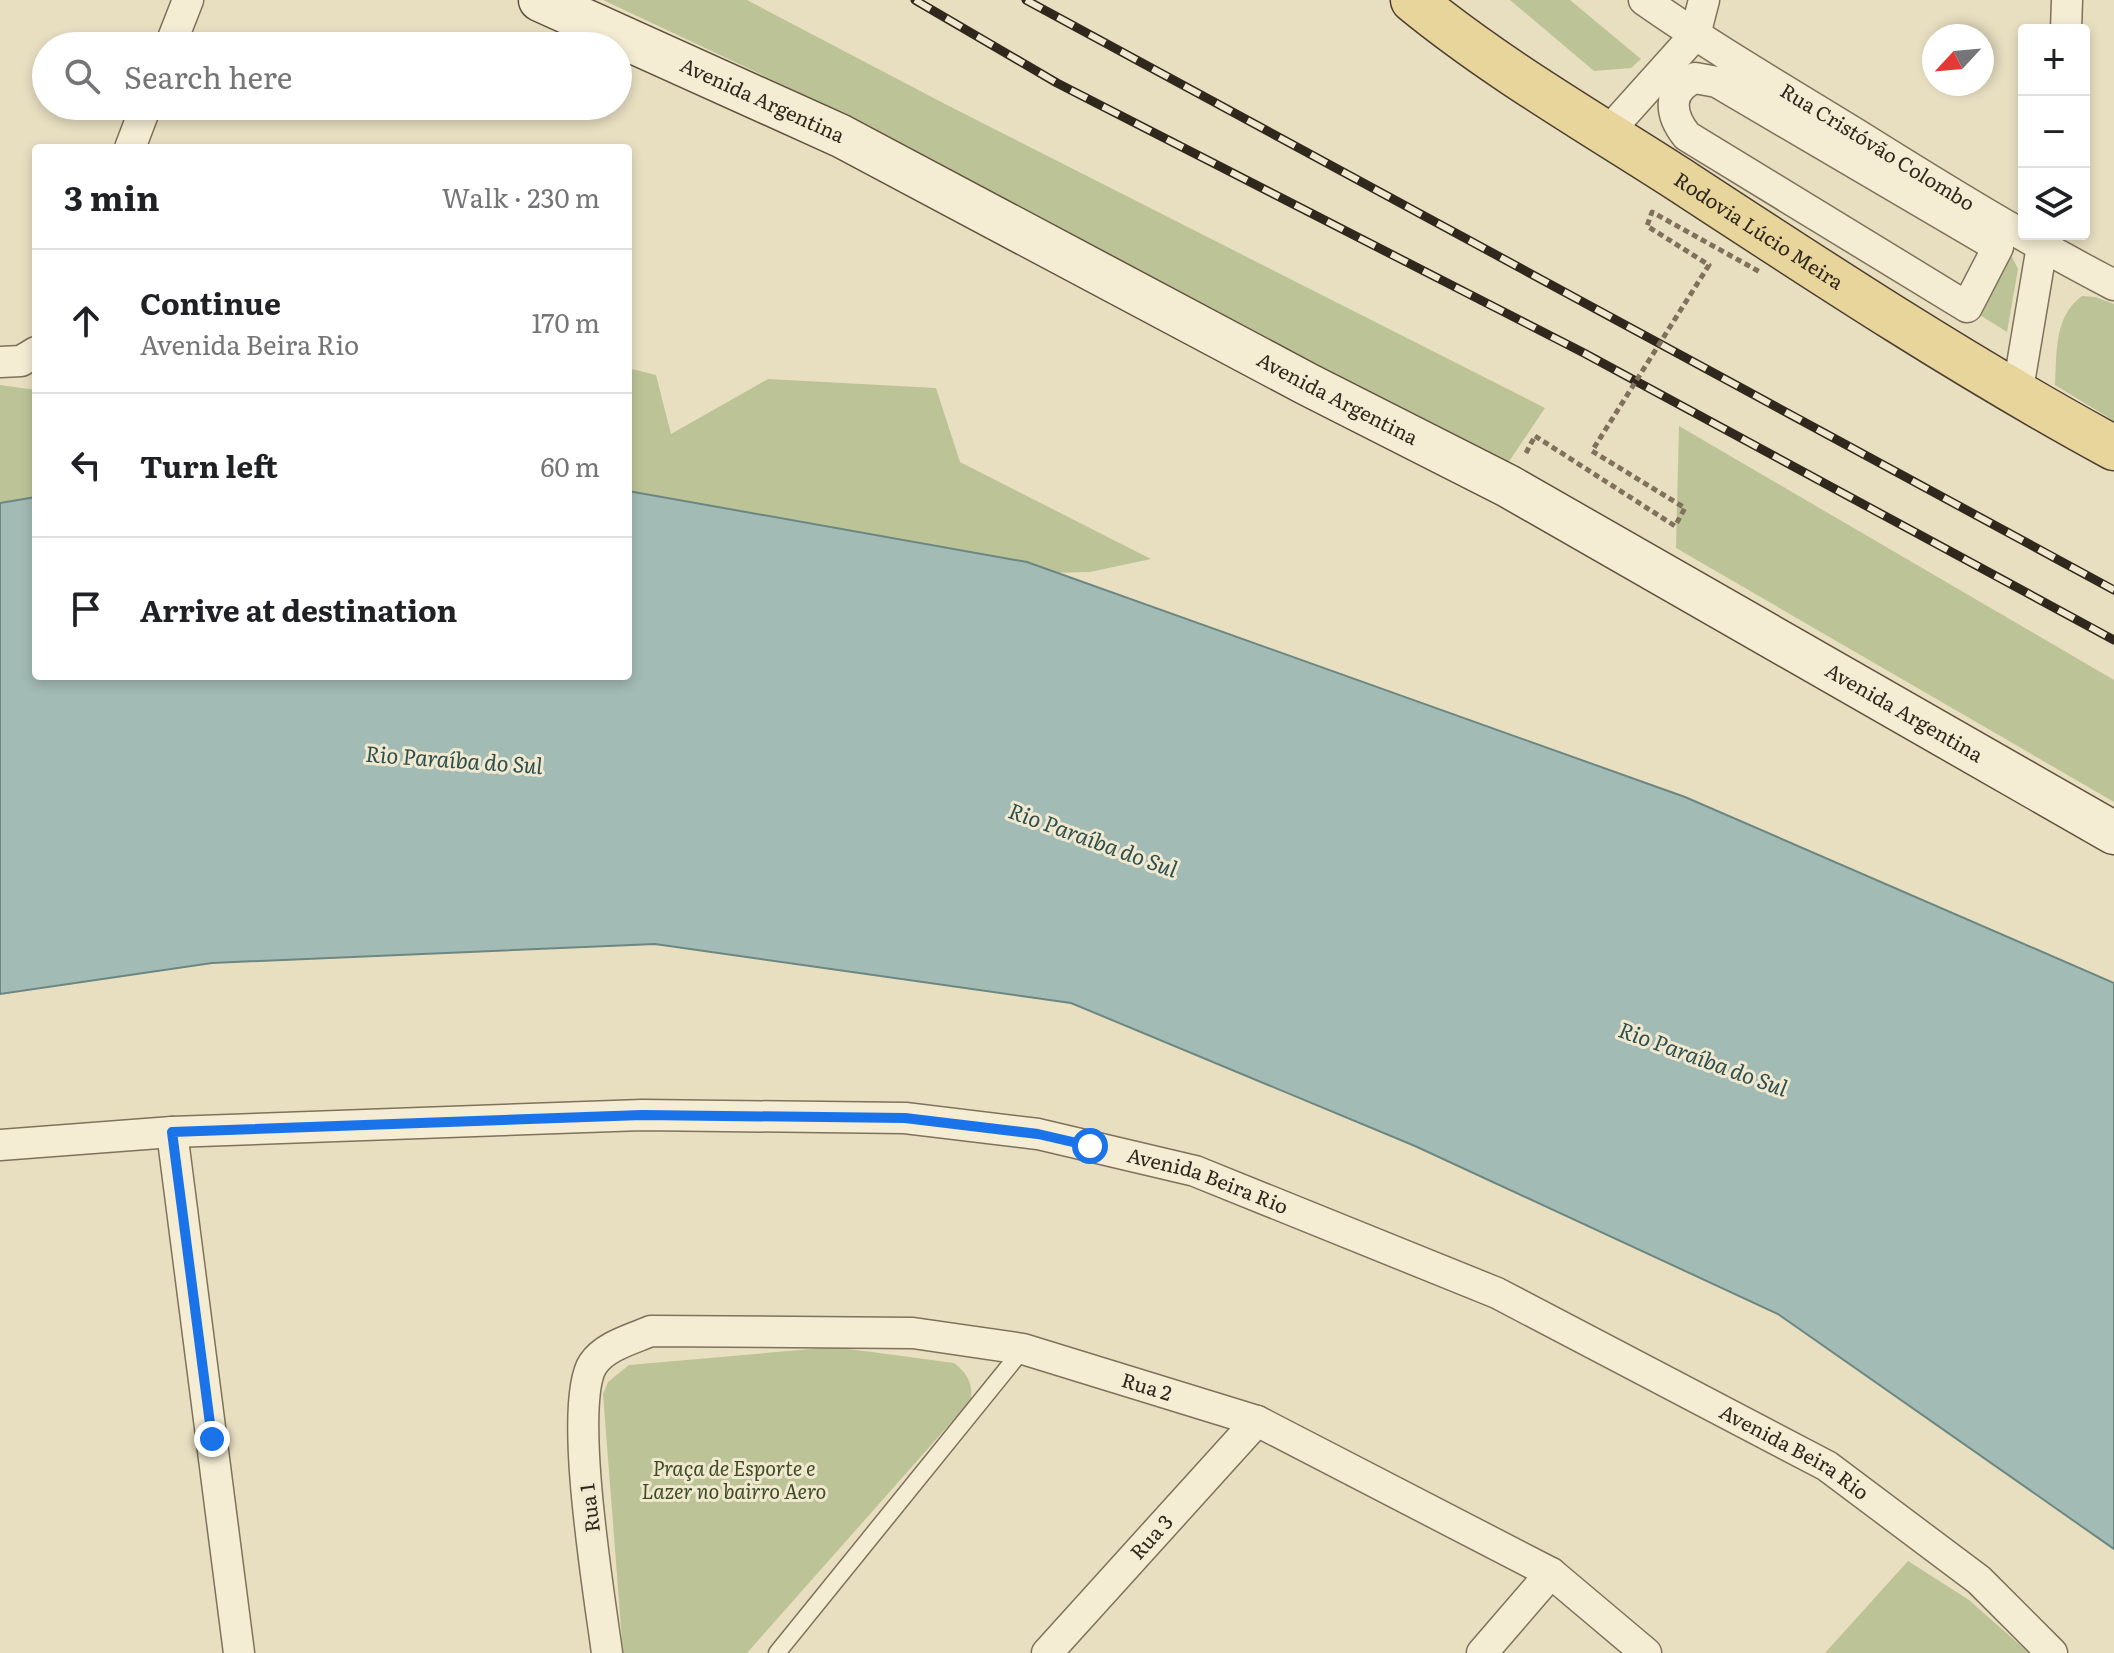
<!DOCTYPE html>
<html lang="en">
<head>
<meta charset="utf-8">
<style>
  :root { --surface:#fff; --page:#f2f2f2; --text:#202124; --muted:#757577; --line:#e0e0e0 }
  body { margin:0; font-family:Literata,serif; background:var(--page); color:var(--text) }
  .controls { position:absolute; right:24px; top:24px; display:grid; overflow:hidden; border-radius:8px; box-shadow:0 4px 12px #0003 }
  .controls button { width:72px; height:72px; display:grid; place-items:center; padding:0; border:0; border-bottom:2px solid var(--line); background:var(--surface); color:var(--text); font:40px sans-serif }
  .compass { position:absolute; left:1922px; top:24px; width:72px; height:72px; border-radius:50%; background:var(--surface); box-shadow:0 4px 12px #0003; rotate:244deg }
  .stop { position:absolute; width:24px; height:24px; margin:-18px; border:6px solid #1a73e8; border-radius:50%; background:#fff }
  .stop.end { background:#1a73e8; border-color:#fff; box-shadow:0 2px 8px #0008 }
  .list { margin:0; padding:0; list-style:none }
  h2 { display:flex; justify-content:space-between; align-items:center; height:104px; margin:0; padding:0 32px; font-size:34px }
  h2 small { font-size:26px; font-weight:400; color:var(--muted) }
  .list li { display:grid; grid-template-columns:52px 1fr auto; gap:24px; align-items:center; box-sizing:border-box; height:144px; padding:0 32px; border-top:2px solid var(--line) }
  .list b { display:block; font-size:30px; white-space:nowrap }
  .list p { margin:0; font-size:26px; white-space:nowrap; color:var(--muted) }
  .list em { font-size:26px; font-style:normal; color:var(--muted) }
  .icon { flex:none; width:44px; height:44px; fill:none; stroke:currentColor; stroke-width:2; stroke-linecap:round; stroke-linejoin:round }
  .map { position:relative; flex:none; width:2114px; height:1653px; overflow:hidden }
  .search { position:absolute; background:var(--surface); box-shadow:0 4px 12px #0003; left:32px; top:32px; width:600px; height:88px; display:flex; align-items:center; gap:20px; box-sizing:border-box; padding:0 28px; border-radius:44px; color:var(--muted); font-size:30px }
  .panel { position:absolute; background:var(--surface); box-shadow:0 4px 12px #0003; left:32px; top:144px; width:600px; height:536px; border-radius:8px }
  .map>svg:first-child { display:block }
  .green { fill:#bcc497 }
  .water { fill:#a3bbb5; stroke:#6c8782; stroke-width:2 }
  .lines { fill:none; stroke-linecap:round; stroke-linejoin:round }
  .lane-casing { stroke:#7f715b; stroke-width:19 }
  .street-casing { stroke:#7f715b; stroke-width:33 }
  .secondary-casing { stroke:#61523e; stroke-width:45 }
  .primary-casing { stroke:#4d3f2f; stroke-width:47 }
  .path { stroke:#7f715b; stroke-width:5; stroke-dasharray:6 4; stroke-linecap:butt }
  .lane { stroke:#f4ecd3; stroke-width:16 }
  .street { stroke:#f4ecd3; stroke-width:30 }
  .secondary { stroke:#f4ecd3; stroke-width:42 }
  .primary { stroke:#e8d59c; stroke-width:44 }
  .rail-casing { stroke:#31281d; stroke-width:9 }
  .rail { stroke:#f0e9d0; stroke-width:6; stroke-dasharray:18; stroke-linecap:butt }
  .path-bridge { stroke:#7f715b; stroke-width:5; stroke-dasharray:6 4; stroke-linecap:butt }
  .route { stroke:#1a73e8; stroke-width:10 }
  .labels { text-anchor:middle; stroke-width:6; stroke-linejoin:round; paint-order:stroke }
  .street-label { font-size:20px; fill:#31281d; stroke:#f0e9d0 }
  .park-label { font-size:20px; font-style:italic; fill:#3f4b26; stroke:#f0e9d0 }
  .water-label { font-size:22px; font-style:italic; fill:#2e4f4f; stroke:#f0e9d0 }
</style>
</head>
<body>
<div class="map">
<svg width="2114" height="1653" viewBox="0 0 2114 1653">
  <rect width="100%" height="100%" fill="#e8dfc1"/>
  <!-- green -->
  <g class="green">
    <polygon points="603,0 747,0 947,105 1545,408 1502,472 864,123"/>
    <polygon points="1510,0 1570,0 1641,59 1631,68 1594,71"/>
    <polygon points="1998,247 2012,257 2018,269 2007,332 1967,307"/>
    <path d="M2082,296L2095,297L2114,304V421L2055,385C2057,352 2054,316 2082,296Z"/>
    <polygon points="628,368 656,375 671,434 768,379 936,388 960,462 1151,559 1090,572 628,583"/>
    <polygon points="0,385 36,390 36,597 0,598"/>
    <polygon points="1679,426 2114,680 2114,802 1676,548"/>
    <path d="M834,1347L954,1363C967,1373 973,1383 971,1400L747,1653H623L603,1394L608,1382L629,1365Z"/>
    <polygon points="1908,1561 1969,1600 2029,1653 1825,1653"/>
  </g>
  <!-- water -->
  <polygon class="water" points="628,491 1027,562 1685,797 2114,983 2114,1549 1778,1314 1415,1146 1071,1003 655,944 212,963 0,994 0,503 36,497 36,676 628,676"/>
  <g class="lines">
    <defs>
      <polyline id="lane" points="777,1653 1023,1349"/>
      <g id="street">
        <path id="s1" d="M1644,0C1714,49 1788,92 1861,137C1944,189 2027,240 2114,285"/>
        <polyline points="2066,30 2067,0"/>
        <polyline points="170,46 188,0"/>
        <path d="M1695,78L1717,82L1998,247L1967,307L1687,136C1670,115 1666,90 1695,78Z"/>
        <polyline points="1607,133 1695,35 1704,0"/>
        <polyline points="130,148 146,106"/>
        <polyline points="0,362 21,361 36,352"/>
        <polyline points="2017,395 2044,234"/>
        <polyline points="172,1132 239,1653"/>
        <path id="s2" d="M0,1145L172,1132L642,1115L905,1118L1038,1134L1195,1171L1497,1293L1827,1466L1979,1580L2052,1653"/>
        <path id="s3" d="M607,1653C600,1599 567,1403 593,1364C605,1346 632,1339 651,1331L913,1333L1023,1349L1257,1421L1551,1573L1646,1653"/>
        <path id="s4" d="M1047,1653L1257,1421"/>
        <polyline points="1482,1653 1551,1573"/>
      </g>
      <g id="secondary">
        <path id="s5" d="M540,0L841,136L1307,384L1508,486L2114,833"/>
      </g>
      <g id="primary">
        <path id="s6" d="M1413,0C1496,68 1590,122 1680,180C1822,273 1965,367 2114,448"/>
      </g>
    </defs>
    <!-- lane casing -->
    <use href="#lane" class="lane-casing"/>
    <!-- street casing -->
    <use href="#street" class="street-casing"/>
    <!-- secondary casing -->
    <use href="#secondary" class="secondary-casing"/>
    <!-- primary casing -->
    <use href="#primary" class="primary-casing"/>
    <!-- path -->
    <polyline class="path" points="1526,453 1535,436"/>
    <!-- lane -->
    <use href="#lane" class="lane"/>
    <!-- street -->
    <use href="#street" class="street"/>
    <!-- secondary -->
    <use href="#secondary" class="secondary"/>
    <!-- primary -->
    <use href="#primary" class="primary"/>
    <defs>
      <g id="rail">
        <polyline points="915,0 1057,83 1584,353 2114,640"/>
        <polyline points="1026,0 2114,590"/>
      </g>
    </defs>
    <!-- rail casing -->
    <use href="#rail" class="rail-casing"/>
    <!-- rail -->
    <use href="#rail" class="rail"/>
    <!-- path-bridge -->
    <polyline class="path-bridge" points="1535,436 1675,526 1685,508 1592,451 1709,265 1647,226 1652,212 1760,272"/>
  </g>
  <g class="lines">
    <!-- route -->
    <polyline class="route" points="212,1439 172,1132 642,1115 905,1118 1038,1134 1090,1146"/>
  </g>
  <g class="labels">
    <!-- street labels -->
    <g class="street-label">
      <text dy="7" stroke="none"><textPath href="#s5" startOffset="244">Avenida Argentina</textPath></text>
      <text dy="7" stroke="none"><textPath href="#s1" startOffset="276">Rua Cristóvão Colombo</textPath></text>
      <text dy="7" stroke="none"><textPath href="#s6" startOffset="416">Rodovia Lúcio Meira</textPath></text>
      <text dy="7" stroke="none"><textPath href="#s5" startOffset="892">Avenida Argentina</textPath></text>
      <text dy="7" stroke="none"><textPath href="#s5" startOffset="1540">Avenida Argentina</textPath></text>
      <text dy="7" stroke="none"><textPath href="#s2" startOffset="1216">Avenida Beira Rio</textPath></text>
      <text dy="7" stroke="none"><textPath href="#s3" startOffset="862">Rua 2</textPath></text>
      <text dy="7" stroke="none"><textPath href="#s2" startOffset="1864">Avenida Beira Rio</textPath></text>
      <text transform="translate(590 1508) rotate(-97)" y="7">Rua 1</text>
      <text dy="7" stroke="none"><textPath href="#s4" startOffset="156">Rua 3</textPath></text>
    </g>
    <!-- park labels -->
    <g class="park-label">
      <text x="734" y="1476">Praça de Esporte e<tspan x="734" dy="23">Lazer no bairro Aero</tspan></text>
    </g>
    <!-- water labels -->
    <g class="water-label">
      <text transform="translate(454 760) rotate(4)" y="8">Rio Paraíba do Sul</text>
      <text transform="translate(1093 840) rotate(20)" y="8">Rio Paraíba do Sul</text>
      <text transform="translate(1703 1059) rotate(20)" y="8">Rio Paraíba do Sul</text>
    </g>
  </g>
</svg>
<div class="controls">
<button>+</button>
<button>−</button>
<button><svg class="icon" aria-label="layers" viewBox="0 0 24 24"><path d="M12 4l9 5-9 5-9-5zM3 14l9 5 9-5"/></svg></button>
</div>
<svg class="compass" viewBox="-18 -18 36 36"><path d="M0-13l5 13h-10z" fill="#e53935"/><path d="M0 13l5-13h-10z" fill="#757577"/></svg>
<div class="stop" style="left:1090px;top:1146px"></div>
<div class="stop end" style="left:212px;top:1439px"></div>
<div class="search"><svg class="icon" aria-label="search" viewBox="0 0 24 24"><circle cx="10" cy="10" r="6"/><path d="M15 15l6 6"/></svg>Search here</div>
<section class="panel">
<h2>3 min<small>Walk · 230 m</small></h2>
<ul class="list">
<li><svg class="icon" aria-label="ahead" viewBox="0 0 24 24"><path d="M12 20V5M6 11l6-6 6 6"/></svg><div><b>Continue</b><p>Avenida Beira Rio</p></div><em>170 m</em></li>
<li><svg class="icon" aria-label="left" viewBox="0 0 24 24"><path d="M17 20v-9H6M10 6l-5 5 5 5"/></svg><div><b>Turn left</b></div><em>60 m</em></li>
<li><svg class="icon" aria-label="arrive" viewBox="0 0 24 24"><path d="M6 21V4h12l-3 4 3 4H6"/></svg><div><b>Arrive at destination</b></div></li>
</ul>
</section>
</div>
</body>
</html>
